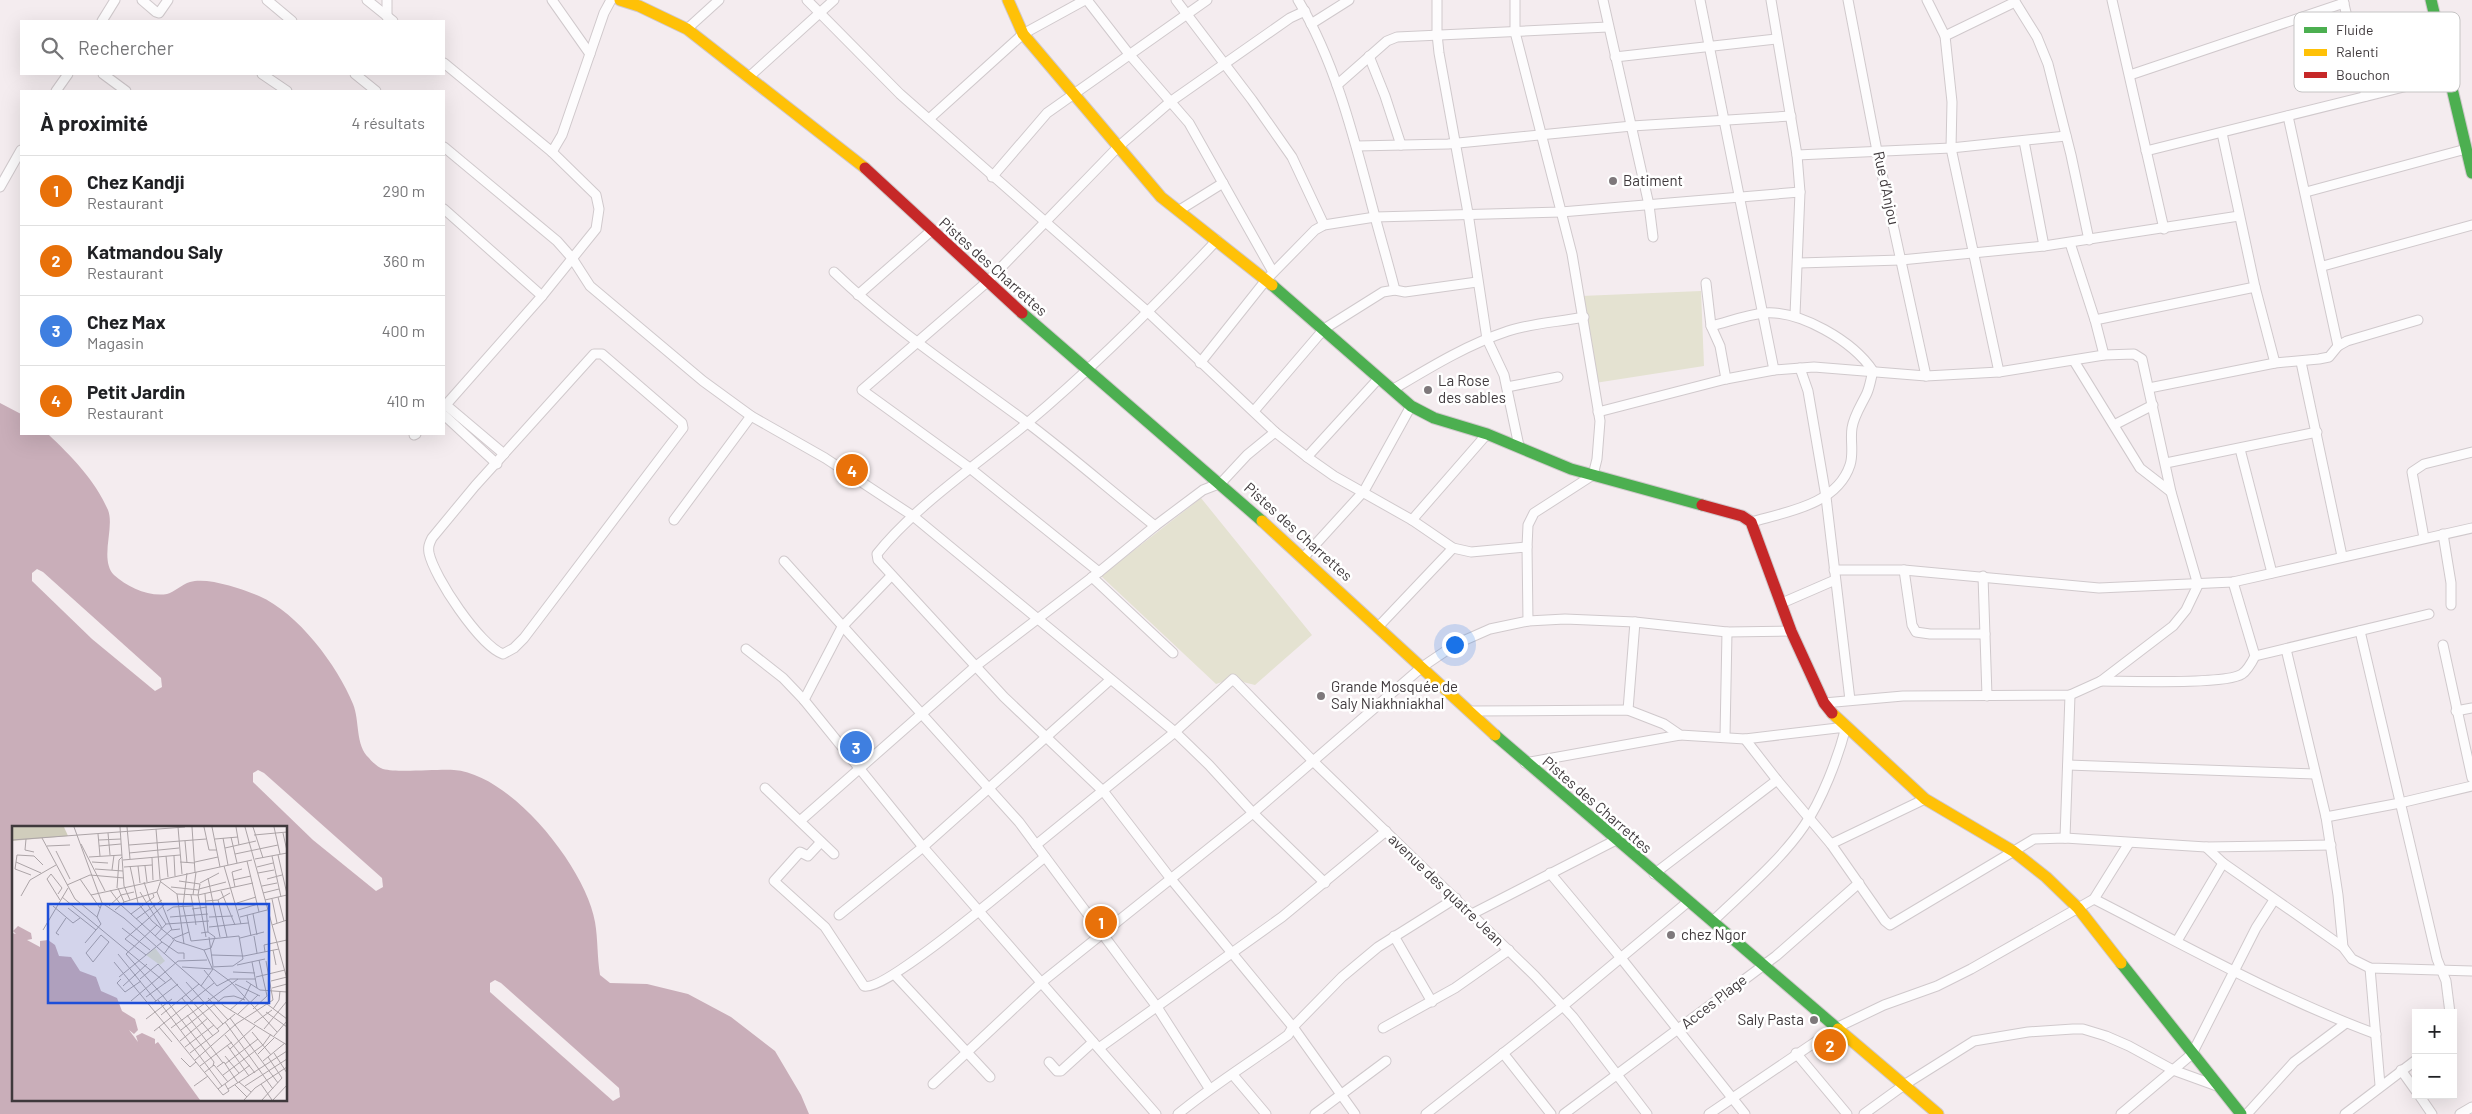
<!DOCTYPE html>
<html lang="fr">
<head>
<meta charset="utf-8">
<style>
  :root { --surface:#fff; --page:#f2f2f2; --text:#202124; --muted:#757577; --line:#e0e0e0; --accent:#7e787b }
  body { margin:0; font-family:Barlow,sans-serif; background:var(--page); color:var(--text) }
  .controls { position:absolute; right:15px; bottom:15px; display:grid; overflow:hidden; border-radius:0px; box-shadow:0 5px 20px #0002 }
  .controls button { width:45px; height:45px; display:grid; place-items:center; padding:0; border:0; border-bottom:1px solid var(--line); background:var(--surface); color:var(--text); font:25px sans-serif }
  .you { position:absolute; left:1454px; top:644px; width:18px; height:18px; margin:-12px; border:4px solid #fff; border-radius:50%; background:#1a73e8; box-shadow:0 0 0 8px #1a73e833 }
  .badge { display:grid; place-items:center; width:32px; height:32px; border-radius:50%; background:var(--accent); color:#fff; font-size:16px; font-weight:700 }
  .pin { position:absolute; translate:-50% -50%; border:2px solid #fff; box-shadow:0 1px 5px #0006 }
  .list { margin:0; padding:0; list-style:none }
  h2 { display:flex; justify-content:space-between; align-items:center; height:65px; margin:0; padding:0 20px; font-size:21px }
  h2 small { font-size:16px; font-weight:400; color:var(--muted) }
  .list li { display:grid; grid-template-columns:32px 1fr auto; gap:15px; align-items:center; box-sizing:border-box; height:70px; padding:0 20px; border-top:1px solid var(--line) }
  .list b { display:block; font-size:19px; white-space:nowrap }
  .list p { margin:0; font-size:16px; white-space:nowrap; color:var(--muted) }
  .list em { font-size:16px; font-style:normal; color:var(--muted) }
  .icon { flex:none; width:28px; height:28px; fill:none; stroke:currentColor; stroke-width:2; stroke-linecap:round; stroke-linejoin:round }
  .map { position:relative; flex:none; width:2472px; height:1114px; overflow:hidden }
  .search { position:absolute; background:var(--surface); box-shadow:0 5px 20px #0002; left:20px; top:20px; width:425px; height:55px; display:flex; align-items:center; gap:12px; box-sizing:border-box; padding:0 18px; border-radius:0px; color:var(--muted); font-size:19px }
  .panel { position:absolute; background:var(--surface); box-shadow:0 5px 20px #0002; left:20px; top:90px; width:425px; height:345px; border-radius:0px }
  .map>svg:first-child { display:block }
  .green { fill:#e4e2d1 }
  .water { fill:#c9aeb9; fill-rule:evenodd }
  .pier { fill:#f4ecef }
  .lines { fill:none; stroke-linecap:round; stroke-linejoin:round }
  .street-casing { stroke:#d0c9cc; stroke-width:11 }
  .fast-casing { stroke:#d0c9cc; stroke-width:13 }
  .slow-casing { stroke:#d0c9cc; stroke-width:13 }
  .jam-casing { stroke:#d0c9cc; stroke-width:13 }
  .street { stroke:#fdfcfd; stroke-width:9 }
  .fast { stroke:#4caf50; stroke-width:11 }
  .slow { stroke:#ffc107; stroke-width:11 }
  .jam { stroke:#c62828; stroke-width:11 }
  .poi-dot { fill:#7e787b; stroke:#fff; stroke-width:2 }
  .labels { text-anchor:middle; stroke-width:5; stroke-linejoin:round; paint-order:stroke }
  .poi-label { font-size:15px; fill:#3f393c; stroke:#fff; text-anchor:start }
  .street-label { font-size:15px; fill:#3f393c; stroke:#fff }
  .inset-road { fill:none; stroke:#aca4a7; stroke-width:1 }
  .view { fill:#1d4ed8; fill-opacity:0.15; stroke:#1d4ed8; stroke-width:2.5 }
  .inset-edge { fill:none; stroke:#3f393c; stroke-width:2.5 }
  .key { fill:#fff; stroke:#c5c4c4; stroke-width:1 }
  .key-label { font-size:14px; fill:#3f393c }
</style>
</head>
<body>
<div class="map">
<svg width="2472" height="1114" viewBox="0 0 2472 1114">
  <rect width="100%" height="100%" fill="#f4ecef"/>
  <!-- green -->
  <g class="green">
    <polygon points="1701,291 1704,366 1595,383 1581,296"/>
    <polygon points="1201,498 1312,635 1255,685 1231,679 1216,684 1101,576"/>
  </g>
  <!-- water -->
  <path class="water" d="M0,403L21,414V434H48C71,456 95,480 108,510C115,528 99,559 114,575C127,587 149,597 167,594C175,592 182,584 190,582C208,577 242,589 259,596C298,613 337,665 353,704C360,721 355,745 369,758C372,762 379,768 383,769C398,773 436,769 454,770C511,774 586,868 595,922C598,939 597,957 600,975L610,983L647,984L688,994L731,1017L775,1051L801,1095L809,1114H0ZM14,828H286V1100H14Z"/>
  <!-- pier -->
  <g class="pier">
    <polygon points="37,569 43,572 161,678 162,687 155,691 92,639 32,581 32,573"/>
    <polygon points="258,770 264,773 382,878 383,887 376,891 313,840 253,782 253,773"/>
    <polygon points="495,980 501,983 619,1088 620,1097 613,1101 490,992 490,983"/>
  </g>
  <g class="lines">
    <defs>
      <g id="street">
        <polyline points="142,0 156,12 159,13 168,0"/>
        <polyline points="267,0 292,21"/>
        <polyline points="367,0 393,21"/>
        <polyline points="387,0 387,17"/>
        <polyline points="552,0 590,54"/>
        <polyline points="807,0 900,94 1149,313 1275,432 1307,457 1334,476 1412,520 1453,548 1471,552 1527,547 1528,621"/>
        <polyline points="1087,0 1129,54 1189,123 1273,272"/>
        <polyline points="1176,0 1252,100 1292,157 1324,225"/>
        <path d="M1298,0C1334,60 1352,130 1370,198C1378,229 1387,259 1395,290"/>
        <polyline points="1437,0 1437,34 1439,53 1468,213 1487,339 1504,375 1519,446"/>
        <polyline points="1515,0 1515,32 1572,254 1600,421 1597,459 1593,475 1534,513 1528,525 1527,547"/>
        <polyline points="1603,0 1649,205 1653,237"/>
        <polyline points="1700,0 1774,370"/>
        <polyline points="1771,0 1797,155 1800,192 1795,315"/>
        <polyline points="1848,0 1877,151 1926,376"/>
        <polyline points="1927,0 1945,36 1952,102 1951,148 1999,372"/>
        <polyline points="2014,0 2037,37 2048,64 2071,155 2089,240"/>
        <polyline points="2112,0 2164,229"/>
        <polyline points="2343,0 2366,96"/>
        <polyline points="102,21 115,0"/>
        <polyline points="1311,24 1349,0"/>
        <polyline points="687,29 719,0"/>
        <polyline points="1945,36 2015,2"/>
        <polyline points="1369,56 1385,96 1401,145"/>
        <polyline points="1615,57 1776,39"/>
        <polyline points="444,63 552,152 562,135 604,13 611,0"/>
        <polyline points="103,74 126,91"/>
        <polyline points="262,74 287,91"/>
        <polyline points="355,74 376,91"/>
        <polyline points="2130,75 2344,3"/>
        <polyline points="750,76 834,0"/>
        <polyline points="1337,85 1387,41 1397,37 1608,27"/>
        <polyline points="56,91 68,74"/>
        <polyline points="2288,116 2338,346"/>
        <polyline points="929,119 1023,34 1085,0"/>
        <polyline points="2222,133 2255,287 2275,363"/>
        <polyline points="2024,141 2044,246"/>
        <polyline points="1357,146 1448,144 1632,126 1791,116"/>
        <polyline points="444,147 557,241 572,258 590,286 703,381 751,416 825,458 913,516 1175,732 1209,765 1253,813 1325,883"/>
        <polyline points="2146,151 2448,76"/>
        <polyline points="1797,155 1951,148 2066,136"/>
        <polyline points="992,177 1047,113 1207,0"/>
        <polyline points="0,187 21,150"/>
        <polyline points="2306,192 2466,149"/>
        <polyline points="444,209 542,296"/>
        <polyline points="1178,211 1223,183"/>
        <path d="M1217,240C1156,305 1094,367 1026,424C979,463 914,507 877,554L878,560L1004,697L1104,792L1171,879L1293,1027L1355,1114"/>
        <polyline points="2070,243 2095,320 2104,355"/>
        <polyline points="1799,263 1901,260 2044,246 2239,216"/>
        <polyline points="2323,266 2472,225"/>
        <path d="M834,272C892,328 960,373 1025,421C1069,454 1111,491 1155,526"/>
        <polyline points="1706,283 1711,326 1720,346 1726,379"/>
        <polyline points="858,295 931,231"/>
        <polyline points="2095,320 2255,287"/>
        <path d="M1711,326C1728,322 1746,315 1764,313C1800,310 1853,341 1873,371C1871,378 1870,386 1867,393C1862,404 1854,415 1852,428C1850,440 1854,453 1850,465C1837,505 1786,512 1751,522"/>
        <path d="M594,354H602L682,423L683,428L524,638L514,648L503,654C480,646 434,577 429,553C428,547 429,544 432,538L475,486Z"/>
        <polyline points="2074,361 2140,468 2171,492"/>
        <polyline points="2301,362 2342,556"/>
        <polyline points="1200,363 1266,280 1315,230 1324,225 1375,217 1561,212 1800,192"/>
        <polyline points="1800,368 1808,391 1826,497 1850,700"/>
        <polyline points="1507,387 1558,377"/>
        <polyline points="2149,388 2275,363 2319,359 2329,357 2338,346 2347,341 2418,320"/>
        <path d="M1392,390C1429,368 1466,345 1508,331C1532,323 1559,322 1584,317"/>
        <polyline points="446,405 504,454"/>
        <polyline points="444,407 542,296 596,229 599,209 596,195 552,152"/>
        <polyline points="1254,411 1324,329 1383,292 1395,290 1405,292 1477,282"/>
        <polyline points="1598,412 1726,379 1774,370 1814,367 1926,376 1999,372 2104,355 2134,354 2142,359 2171,492 2198,585 2186,610 2173,626 2101,681 2070,695 1903,696 1824,703"/>
        <polyline points="444,415 497,464"/>
        <polyline points="2114,425 2153,405"/>
        <polyline points="414,435 416,434"/>
        <polyline points="2240,449 2272,573"/>
        <polyline points="1307,457 1379,378"/>
        <polyline points="2166,463 2317,432"/>
        <polyline points="674,520 751,416"/>
        <polyline points="1412,520 1487,434"/>
        <polyline points="2443,534 2451,583 2451,605"/>
        <polyline points="2424,538 2412,472 2424,464 2472,452"/>
        <polyline points="1303,558 1364,491 1411,406"/>
        <polyline points="784,561 1019,822 1157,1007 1209,1088"/>
        <polyline points="1834,570 1904,570 2099,588 2233,582 2472,528"/>
        <polyline points="1904,570 1912,625 1916,632 1930,634 1985,634"/>
        <polyline points="1099,572 971,469 862,390 987,282 1118,147 1170,102 1290,18 1305,11"/>
        <polyline points="1983,576 1987,696"/>
        <polyline points="1092,577 1173,653"/>
        <polyline points="1782,603 1835,580"/>
        <polyline points="1379,626 1453,548"/>
        <polyline points="2360,631 2437,959 2446,981 2450,1013"/>
        <polyline points="2443,645 2472,778"/>
        <polyline points="746,649 783,678 804,700 923,847 1156,1114"/>
        <polyline points="2286,649 2326,817 2338,895 2343,947"/>
        <polyline points="2255,656 2429,614"/>
        <path d="M2101,681C2126,681 2226,685 2242,674C2248,670 2252,662 2255,656L2233,582"/>
        <polyline points="804,700 842,627 891,576"/>
        <polyline points="1628,710 1635,622"/>
        <path d="M1468,711L1628,710L1664,724L1680,735L1745,739L1846,727C1838,758 1822,800 1804,826C1781,860 1742,893 1713,921"/>
        <polyline points="2456,711 2472,708"/>
        <polyline points="1725,736 1727,632"/>
        <polyline points="1745,739 1777,780 1831,844 1885,921 1890,925 2034,839 2065,838 2206,847 2331,845"/>
        <polyline points="1525,763 1680,735"/>
        <polyline points="2068,765 2315,774"/>
        <polyline points="765,788 834,854"/>
        <polyline points="2326,817 2400,803 2472,786"/>
        <polyline points="800,821 976,666 1099,572 1155,526 1203,490 1221,483 1247,455 1275,432"/>
        <polyline points="2065,838 2070,695"/>
        <path d="M821,842L808,856L800,852L774,881L825,927L864,986C885,993 1021,876 1045,857"/>
        <polyline points="1831,844 1925,799"/>
        <polyline points="1036,845 1175,732 1233,679 1314,762 1535,976 1573,1017 1647,1114"/>
        <polyline points="2206,847 2223,863 2343,947 2352,959 2370,968 2472,971"/>
        <polyline points="1550,873 1621,958 1745,1114"/>
        <polyline points="1654,874 1777,780"/>
        <path d="M2094,899C2186,946 2278,998 2376,1034"/>
        <polyline points="1472,914 1614,841"/>
        <polyline points="839,915 923,847 1110,680"/>
        <polyline points="1394,936 1432,1002"/>
        <polyline points="2177,941 2223,863"/>
        <polyline points="2370,968 2380,1085"/>
        <polyline points="895,975 990,1077"/>
        <polyline points="1383,1028 1455,988 1509,950"/>
        <polyline points="1099,1048 1282,917 1386,831"/>
        <polyline points="1503,1053 1551,1114"/>
        <polyline points="1796,1053 1847,1114"/>
        <polyline points="1049,1062 1057,1071 1061,1071 1093,1042"/>
        <polyline points="2401,1070 2416,1091"/>
        <polyline points="1233,1075 1266,1114"/>
        <polyline points="933,1084 1042,982 1253,813 1422,667 1456,644 1490,629 1528,621 1565,619 1635,622 1727,632 1791,631"/>
        <polyline points="2419,1095 2432,1114"/>
        <path d="M1178,1114C1213,1085 1251,1062 1288,1035L1293,1027L1342,977L1378,947L1456,898"/>
        <polyline points="1315,1114 1386,1061"/>
        <polyline points="1426,1114 1563,1006 1689,901"/>
        <polyline points="1564,1114 1776,956 1859,883"/>
        <polyline points="1709,1114 1836,1028 1884,1005 1937,986 1971,969 2094,899 2129,843"/>
        <polyline points="1864,1114 1904,1085 1974,1041 2028,1032 2073,1029 2083,1029 2106,1036 2129,1046 2173,1070 2217,1086"/>
        <polyline points="2121,1114 2192,1054 2256,928 2274,900"/>
        <polyline points="2247,1114 2294,1062 2346,1023"/>
        <polyline points="2345,1114 2416,1060"/>
        <polyline points="2460,1114 2472,1107"/>
      </g>
      <g id="fast">
        <polyline points="2431,0 2472,173"/>
        <polyline points="1272,285 1411,406 1434,418 1487,434 1571,469 1702,505"/>
        <polyline points="1022,313 1262,521"/>
        <polyline points="1495,735 1838,1029"/>
        <polyline points="2121,963 2241,1114"/>
      </g>
      <g id="slow">
        <polyline points="620,0 639,6 687,29 865,168"/>
        <polyline points="1008,0 1023,34 1161,197 1272,285"/>
        <polyline points="1262,521 1495,735"/>
        <polyline points="1832,713 1925,799 2013,851 2046,877 2078,908 2121,963"/>
        <polyline points="1838,1029 1938,1114"/>
      </g>
      <g id="jam">
        <polyline points="865,168 1022,313"/>
        <polyline points="1702,505 1742,516 1751,522 1791,631 1824,703 1832,713"/>
      </g>
    </defs>
    <!-- street casing -->
    <use href="#street" class="street-casing"/>
    <!-- fast casing -->
    <use href="#fast" class="fast-casing"/>
    <!-- slow casing -->
    <use href="#slow" class="slow-casing"/>
    <!-- jam casing -->
    <use href="#jam" class="jam-casing"/>
    <!-- street -->
    <use href="#street" class="street"/>
    <!-- fast -->
    <use href="#fast" class="fast"/>
    <!-- slow -->
    <use href="#slow" class="slow"/>
    <!-- jam -->
    <use href="#jam" class="jam"/>
  </g>
  <!-- markers -->
  <g class="poi-dot">
    <circle cx="1613" cy="181" r="5"/>
    <circle cx="1428" cy="390" r="5"/>
    <circle cx="1321" cy="696" r="5"/>
    <circle cx="1671" cy="935" r="5"/>
    <circle cx="1814" cy="1020" r="5"/>
  </g>
  <g class="labels">
    <!-- poi labels -->
    <g class="poi-label">
      <text x="1623" y="186">Batiment</text>
      <text x="1438" y="386">La Rose<tspan x="1438" dy="17">des sables</tspan></text>
      <text x="1331" y="692">Grande Mosquée de<tspan x="1331" dy="17">Saly Niakhniakhal</tspan></text>
      <text x="1681" y="940">chez Ngor</text>
      <text x="1804" y="1025" text-anchor="end">Saly Pasta</text>
    </g>
    <!-- street labels -->
    <g class="street-label">
      <text transform="translate(1886 188) rotate(78)" y="5">Rue d’Anjou</text>
      <text transform="translate(993 267) rotate(42)" y="5">Pistes des Charrettes</text>
      <text transform="translate(1298 532) rotate(42)" y="5">Pistes des Charrettes</text>
      <text transform="translate(1597 805) rotate(41)" y="5">Pistes des Charrettes</text>
      <text transform="translate(1446 890) rotate(44)" y="5">avenue des quatre Jean</text>
      <text transform="translate(1714 1002) rotate(-38)" y="5">Acces Plage</text>
    </g>
  </g>
  <!-- overview -->
  <g transform="translate(12 826)">
    <rect width="275" height="275" fill="#f4ecef"/>
    <path d="M143,122L153,135L148,139L134,129Z" fill="#e4e2d1"/>
    <path d="M0,1H52L56,10L0,15Z" fill="#d0cdbc"/>
    <path d="M6,100L19,107L20,113L15,114L28,121V115L36,114L43,119L47,130L59,131L68,145L84,151L89,165L105,172L110,185L123,193L126,204L122,208L117,204L126,216L124,210L130,207L143,213V218L146,216L188,274H0V107L4,108L1,105Z" fill="#c9aeb9"/>
    <path class="inset-road" d="M62,1L90,77L112,92L212,180L275,219M108,1L112,60L118,74M115,1L118,33M166,1L170,48M180,1L183,46M192,1L197,24H205M200,1L208,41M224,1L227,19M233,1L275,153M241,1L251,32M262,1L268,28M144,3L148,53M96,7L98,29M271,7L275,25M86,8L88,30M242,9L275,6M219,11L225,37M30,12L63,73L85,91L90,77M211,12L216,39M14,13L13,24L22,26M203,13L226,11M0,14L173,1M87,14L109,13M173,15L175,37M69,18L93,65M117,19L194,13M35,20L58,19M87,20L109,18M213,22L244,15M44,25L58,53M117,27L167,22M223,28L266,19M266,29L275,68M154,30L156,51M162,30L163,50M260,30L269,71M77,31L110,29M140,32L141,54M243,33L275,27M111,34L168,29M235,35L247,86M4,36L29,47M80,36L96,37M168,36L183,37M183,36L206,31M118,40L126,77L140,95L164,115L192,124L199,122M126,40L128,57M133,40L135,56M212,40L229,98M112,41L140,39M245,41L261,37M83,43L111,45M100,44L102,29M175,47L171,80L179,115M246,47L262,44M19,49L3,43L5,29L22,30L31,39M196,52L208,111M68,53L88,82M255,53L270,49M221,54L239,50M167,55L188,58L186,69L194,111M132,56L138,74L154,98M149,56L165,68L186,69L241,57M188,57L207,47M55,59L78,49L112,52M250,60L265,57M159,61L187,64M223,61L220,46L230,43M105,62L107,34L110,31M106,62L112,76M187,63L214,56M98,64L109,79L150,116L166,127H172V133M209,65L223,99M128,66L150,102M145,66L160,104M251,67L267,63M46,68L50,62L39,48L35,53L48,74M165,68L172,118M193,68L196,106M79,69L240,34M179,69L184,99M181,69L184,46M9,70L18,54L44,39M50,71L154,157M266,71L272,95M260,73L265,97M206,74L215,111M253,74L275,69M194,75L206,74L218,67M225,77L244,71M41,80L61,97L68,92M97,80L109,69L122,66M56,82L84,104M180,83L195,81M103,84L112,76L145,66L149,54M226,84L246,78M155,85L161,81L180,80M119,88L142,71L141,68M241,88L245,109M235,89L239,110M158,91L196,88M197,91L221,90M228,91L255,84M124,93L150,74M145,99L114,128L151,170L202,236L201,240M260,99L275,94M197,101L236,97M110,102L138,124M31,104L56,62M189,107L196,106L203,111L199,122M47,109L44,107L54,92M89,109L97,116L81,136L74,127ZM143,110L154,98L197,95M242,110L245,127M197,111L201,140M228,112L252,106M160,113L177,106M148,114L159,104L168,103M179,115L227,110L231,133L221,140L199,141M73,117L89,98L85,91M192,124L200,142L219,156L265,206M261,124L264,139M253,126L252,119L275,114M106,128L144,175M152,128L162,114M134,129L113,113L152,79M200,129L232,130L267,123M102,136L211,269L217,265L213,258M240,136L245,162M225,139L253,133M170,141L201,143L189,160M192,144L205,160L218,153H244M221,146L243,147M107,151L150,116M244,151L273,144M109,153L105,157L113,166L129,155M128,153L146,138L207,205L178,227M234,155L248,164L275,166M259,155L275,151M174,156L211,198M223,158L248,170M111,160L135,138M260,162L275,158M134,171L160,152M170,172L201,210M196,172L216,194M146,174L210,260M119,175L166,135L195,134M140,178L166,158M255,178L275,193M241,183L255,170L247,134M261,183L267,174L268,165M218,184L232,172L239,158M254,186L275,201M226,188L246,169M149,189L187,158M175,189L211,237M218,192L266,257M134,193L160,173M213,196L261,263M242,197L260,184M147,201L160,216M159,202L226,153M205,203L223,188M252,203L275,175M169,204L212,171L222,170L233,174M142,205L202,157M240,206L259,229M213,209L243,247M262,210L275,195M168,215L196,192M215,219L237,250M173,221L202,199M218,223L243,200M262,227L275,247M246,228L262,212M213,230L227,247M169,232L178,241L184,236M183,234L224,198L261,174L254,135M251,235L273,217M213,238L246,213M188,240L220,216M205,241L212,236L226,257M193,246L202,239L216,256M211,249L251,219L259,208M227,256L239,266M249,258L260,274M223,259L235,271M182,260L196,250M233,260L275,233M206,263L238,239M216,263L275,225M232,274L243,262L275,241M250,274L270,252L256,231M261,274L275,259"/>
    <path class="view" d="M36,78H257V177H36Z"/>
    <rect width="275" height="275" class="inset-edge"/>
  </g>
  <!-- legend -->
  <rect x="2294" y="12" width="166" height="80" rx="8" class="key"/>
  <rect x="2304" y="27" width="23" height="6" fill="#4caf50"/>
  <rect x="2304" y="49" width="23" height="7" fill="#ffc107"/>
  <rect x="2304" y="72" width="23" height="6" fill="#c62828"/>
  <g class="key-label">
    <text x="2336" y="35">Fluide</text>
    <text x="2336" y="57">Ralenti</text>
    <text x="2336" y="80">Bouchon</text>
  </g>
</svg>
<div class="controls">
<button>+</button>
<button>−</button>
</div>
<div class="you"></div>
<div class="pin badge" style="left:1101px;top:922px;background:#e8710a">1</div>
<div class="pin badge" style="left:1830px;top:1045px;background:#e8710a">2</div>
<div class="pin badge" style="left:856px;top:747px;background:#3f7fe0">3</div>
<div class="pin badge" style="left:852px;top:470px;background:#e8710a">4</div>
<div class="search"><svg class="icon" aria-label="search" viewBox="0 0 24 24"><circle cx="10" cy="10" r="6"/><path d="M15 15l6 6"/></svg>Rechercher</div>
<section class="panel">
<h2>À proximité<small>4 résultats</small></h2>
<ul class="list">
<li><span class="badge" style="background:#e8710a">1</span><div><b>Chez Kandji</b><p>Restaurant</p></div><em>290 m</em></li>
<li><span class="badge" style="background:#e8710a">2</span><div><b>Katmandou Saly</b><p>Restaurant</p></div><em>360 m</em></li>
<li><span class="badge" style="background:#3f7fe0">3</span><div><b>Chez Max</b><p>Magasin</p></div><em>400 m</em></li>
<li><span class="badge" style="background:#e8710a">4</span><div><b>Petit Jardin</b><p>Restaurant</p></div><em>410 m</em></li>
</ul>
</section>
</div>
</body>
</html>
